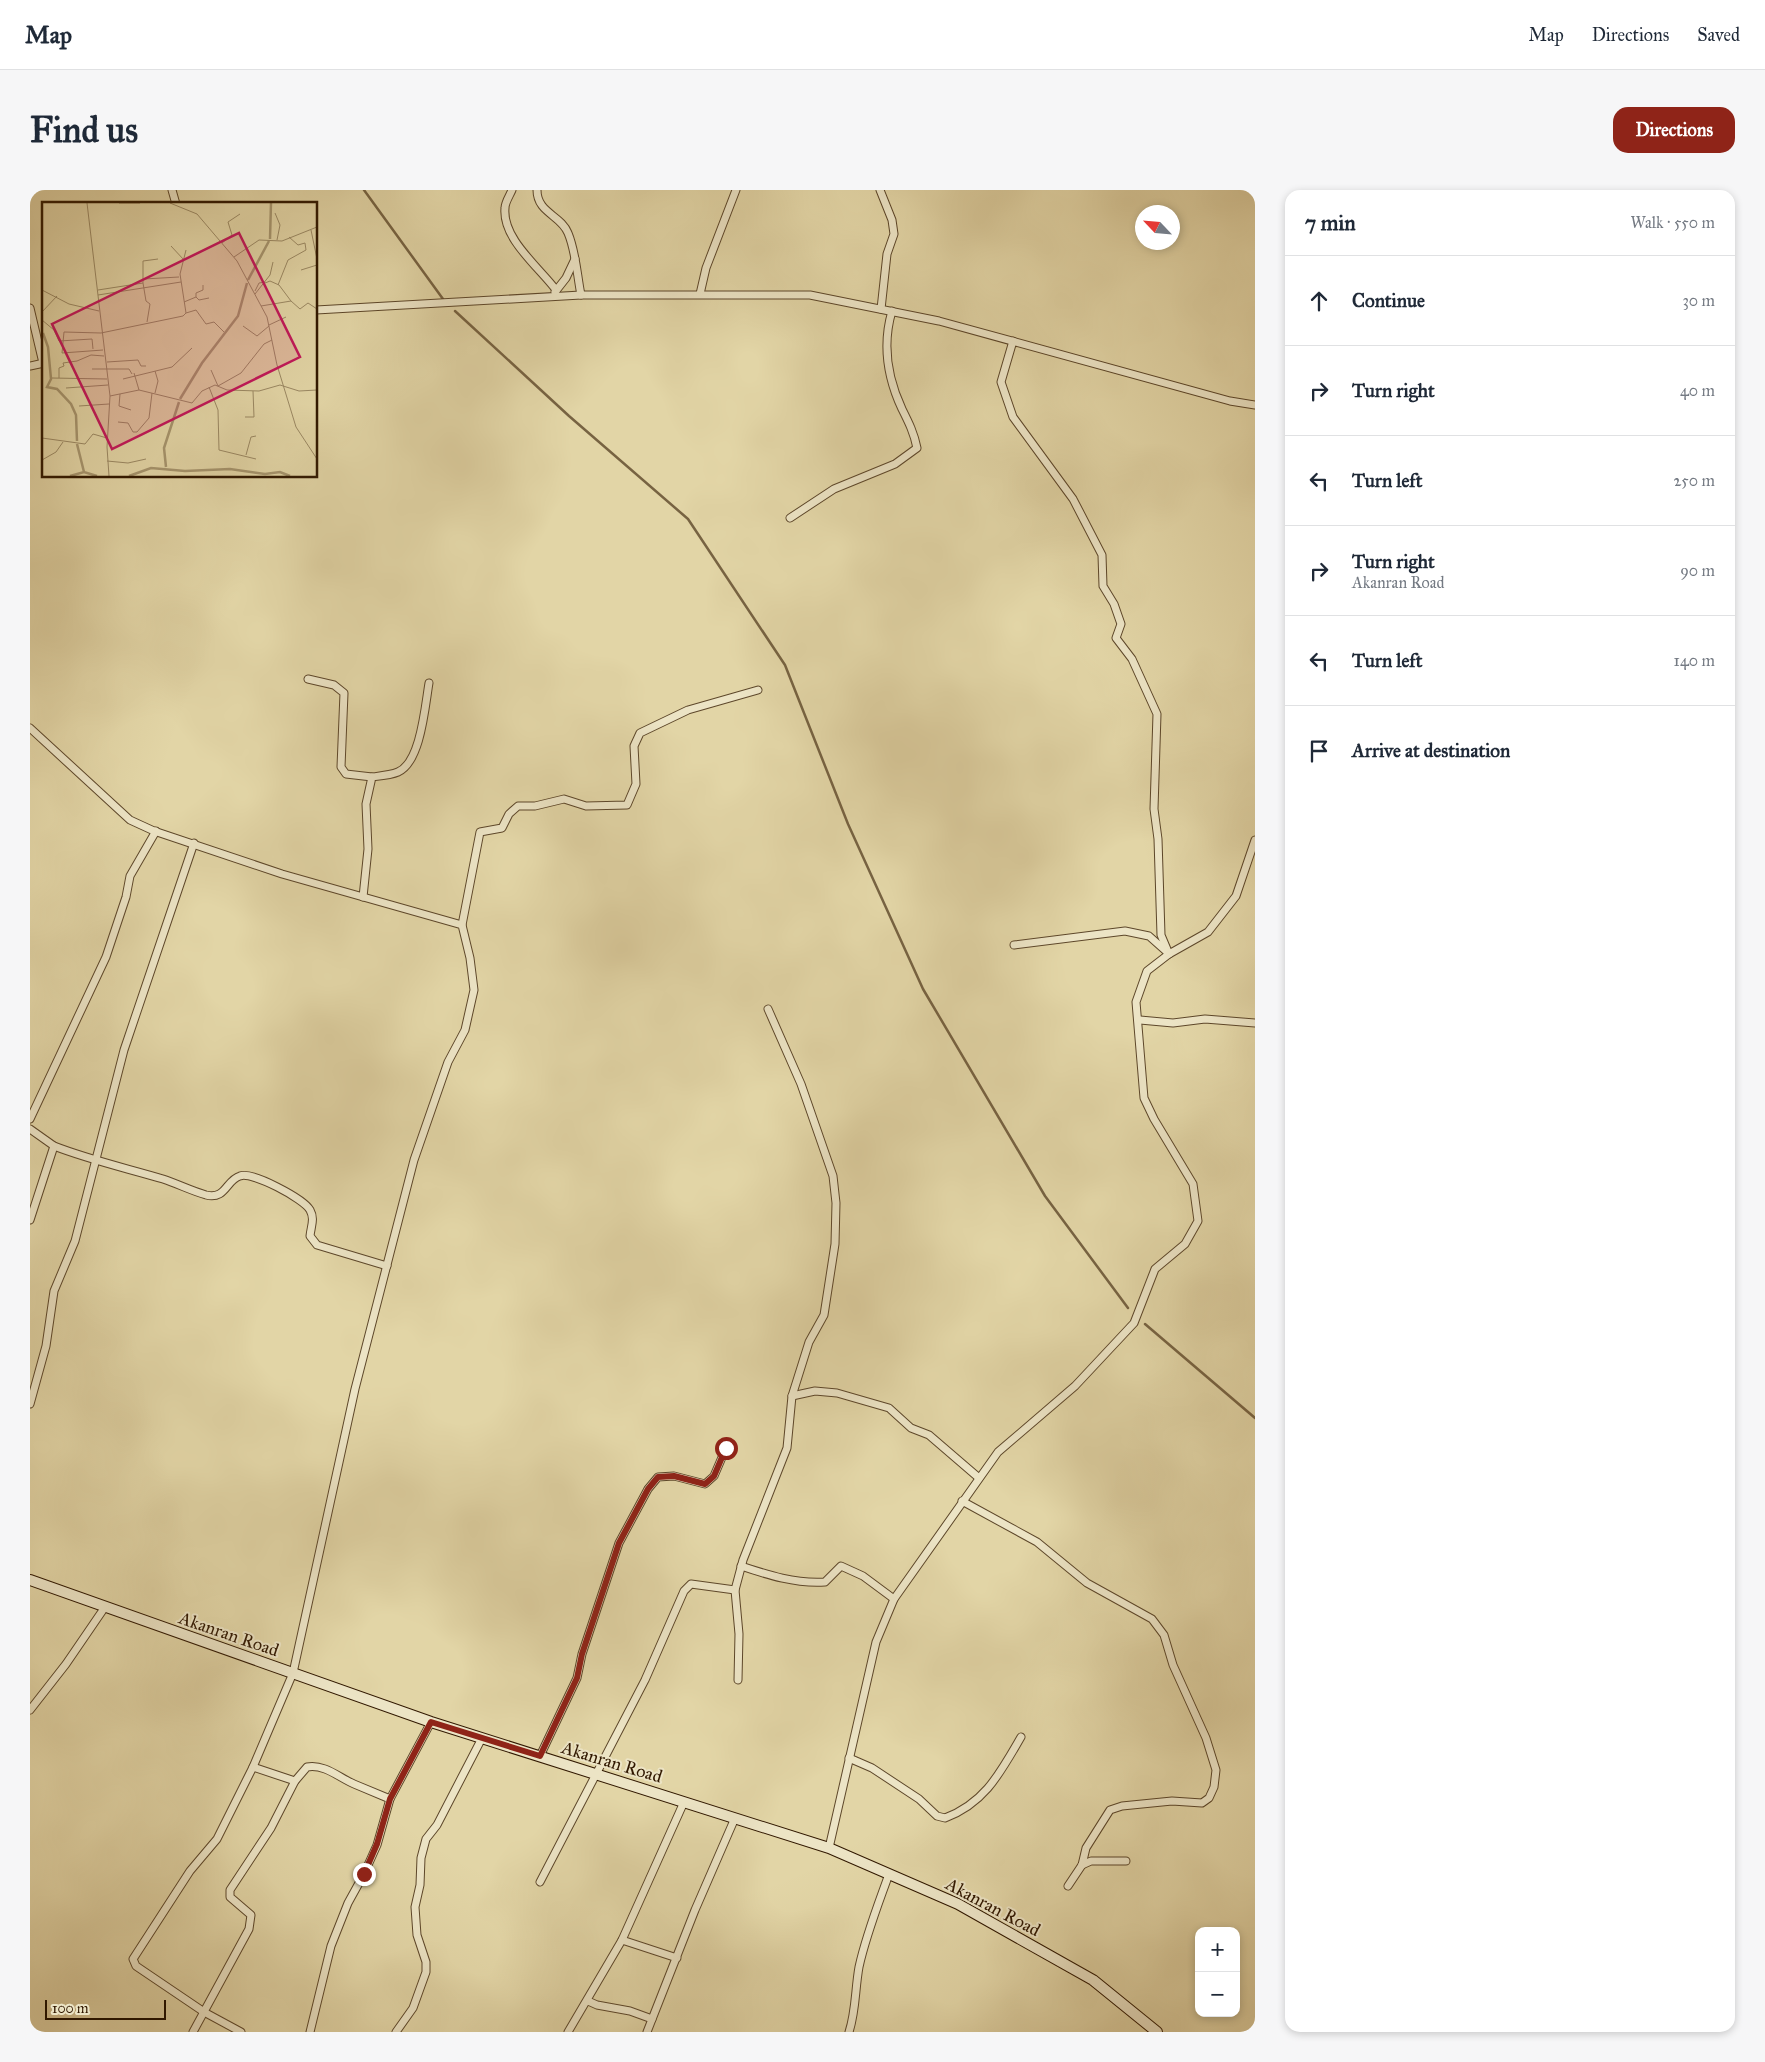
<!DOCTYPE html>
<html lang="en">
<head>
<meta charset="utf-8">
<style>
  :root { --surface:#fff; --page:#f6f6f7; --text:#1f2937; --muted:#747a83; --line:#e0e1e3; --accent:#8f2418 }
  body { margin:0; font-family:"IM FELL Great Primer",serif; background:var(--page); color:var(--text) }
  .controls { position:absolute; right:15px; bottom:15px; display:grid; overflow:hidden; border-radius:10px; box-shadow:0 2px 8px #0003 }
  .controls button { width:45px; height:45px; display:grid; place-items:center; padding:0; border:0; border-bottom:1px solid var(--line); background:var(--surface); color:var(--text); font:25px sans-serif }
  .compass { position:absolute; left:1105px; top:15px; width:45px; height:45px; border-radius:50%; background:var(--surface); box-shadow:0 2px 8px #0003; rotate:296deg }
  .scale { position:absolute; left:15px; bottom:12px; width:121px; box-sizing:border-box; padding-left:5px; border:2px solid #311800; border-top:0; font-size:14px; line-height:18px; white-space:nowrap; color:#311800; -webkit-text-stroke:4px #ece4c5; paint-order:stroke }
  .stop { position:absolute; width:15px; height:15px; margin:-11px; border:4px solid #8f2418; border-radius:50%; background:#fff }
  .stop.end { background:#8f2418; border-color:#fff; box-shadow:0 1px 5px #0008 }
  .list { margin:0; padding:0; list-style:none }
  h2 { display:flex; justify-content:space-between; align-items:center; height:65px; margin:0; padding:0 20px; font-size:21px }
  h2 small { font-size:16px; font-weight:400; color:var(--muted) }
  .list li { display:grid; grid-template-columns:32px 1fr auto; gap:15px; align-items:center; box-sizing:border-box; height:90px; padding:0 20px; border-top:1px solid var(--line) }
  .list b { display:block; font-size:19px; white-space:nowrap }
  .list p { margin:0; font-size:16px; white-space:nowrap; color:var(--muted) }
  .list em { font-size:16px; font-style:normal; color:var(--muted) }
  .icon { flex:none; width:28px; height:28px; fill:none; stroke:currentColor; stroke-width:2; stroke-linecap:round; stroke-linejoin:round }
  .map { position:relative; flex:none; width:1225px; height:1842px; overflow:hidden; border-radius:15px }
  header { display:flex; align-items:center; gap:30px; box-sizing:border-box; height:70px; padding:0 25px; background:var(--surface); border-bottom:1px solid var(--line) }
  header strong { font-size:24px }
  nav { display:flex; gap:28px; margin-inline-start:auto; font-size:18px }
  .intro { display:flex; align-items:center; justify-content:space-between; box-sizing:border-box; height:120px; padding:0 30px }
  h1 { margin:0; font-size:35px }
  .button { padding:12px 22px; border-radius:15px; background:var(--accent); color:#fff; font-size:18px; font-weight:700 }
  main { display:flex; gap:30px; padding:0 30px }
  aside { flex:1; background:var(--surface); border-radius:15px; box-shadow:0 2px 8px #0003 }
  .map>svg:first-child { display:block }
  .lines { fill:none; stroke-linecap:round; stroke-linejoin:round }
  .stream { stroke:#776342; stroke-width:2.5 }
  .street-casing { stroke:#5d472a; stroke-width:9 }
  .secondary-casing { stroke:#311800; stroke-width:12 }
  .street { stroke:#ece4c5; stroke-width:7 }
  .secondary { stroke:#ece4c5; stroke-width:10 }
  .route { stroke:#8f2418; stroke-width:6 }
  .labels { text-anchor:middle; stroke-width:4; stroke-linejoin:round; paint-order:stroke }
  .street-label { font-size:18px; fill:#311800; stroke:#ece4c5 }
  .inset-river { fill:none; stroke:#a6956e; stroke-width:2.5 }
  .inset-road { fill:none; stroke:#9b8964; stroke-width:1 }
  .view { fill:#c2185b; fill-opacity:0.15; stroke:#c2185b; stroke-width:2.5 }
  .inset-edge { fill:none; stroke:#311800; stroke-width:2.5 }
</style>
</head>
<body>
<header>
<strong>Map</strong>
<nav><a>Map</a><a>Directions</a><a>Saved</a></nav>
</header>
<div class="intro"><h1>Find us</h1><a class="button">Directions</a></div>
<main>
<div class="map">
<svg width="1225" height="1842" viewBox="0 0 1225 1842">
  <rect width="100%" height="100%" fill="#e2d5a6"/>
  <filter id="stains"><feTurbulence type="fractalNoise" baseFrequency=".004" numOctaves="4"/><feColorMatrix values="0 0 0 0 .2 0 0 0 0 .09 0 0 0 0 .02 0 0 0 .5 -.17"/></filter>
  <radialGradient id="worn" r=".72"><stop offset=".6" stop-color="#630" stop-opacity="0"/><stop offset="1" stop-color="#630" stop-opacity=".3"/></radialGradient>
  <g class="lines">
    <!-- stream -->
    <g class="stream">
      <polyline points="334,0 413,109"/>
      <polyline points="425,121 539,226 658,329 755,475 818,634 893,799 1015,1006 1098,1118"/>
      <polyline points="1115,1134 1225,1228"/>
    </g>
    <defs>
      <g id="street">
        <polyline points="142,0 146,14"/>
        <path d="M482,0C480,5 475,12 475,18C472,49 510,78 526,100"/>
        <path d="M507,0C507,23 531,25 538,43C546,62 547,85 551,105"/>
        <polyline points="850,0 862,30 864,44 857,64 851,119"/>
        <polyline points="525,102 536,88 545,69"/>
        <polyline points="670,104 676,78 706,0"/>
        <polyline points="0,118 13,173"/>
        <polyline points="286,120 551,105 780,105 909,131 1200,211 1225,215"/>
        <polyline points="983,151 971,192 983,227 1043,309 1072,365 1073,396 1084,414 1091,434 1086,448 1102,469 1127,524 1124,619 1128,649 1131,745 1139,764"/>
        <polyline points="0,176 14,173"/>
        <path d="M760,328L804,299L865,274L887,258C884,243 879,233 872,219C857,187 852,155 862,121"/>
        <polyline points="278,489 304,495 314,503 311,577 316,584 342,587"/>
        <polyline points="0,538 100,630 124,641 252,684 432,735 440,768 444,800 435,840 418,872 384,970 325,1199 263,1483 223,1577 187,1649 160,1681 103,1769 106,1776 174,1822 211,1842"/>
        <path d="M333,707L338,659L336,614L342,587C350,586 361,585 368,582C391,572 395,516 399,493"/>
        <polyline points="432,735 450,642 472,638 479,624 488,616 505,616 534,609 556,616 597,615 606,594 604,556 610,543 658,520 728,500"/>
        <polyline points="984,755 1095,741 1119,746 1137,762"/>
        <polyline points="1110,830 1143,833 1175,829 1225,833"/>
        <polyline points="0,929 76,767 96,707 100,686 126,641"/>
        <polyline points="0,939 24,956 0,1030"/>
        <path d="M24,956C60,970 96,978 133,989C148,994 162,1001 176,1005C196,1010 196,990 210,986C222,981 274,1009 280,1020C285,1029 281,1036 280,1046L287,1055L357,1076"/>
        <polyline points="762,1206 785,1201 807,1203 859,1218 881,1238 899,1245 949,1288"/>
        <polyline points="0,1214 16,1156 24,1101 45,1051 94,860 164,653"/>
        <polyline points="932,1311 1007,1352 1057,1393 1122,1429 1134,1445 1143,1475 1176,1548 1186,1580 1184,1597 1179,1608 1172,1613 1142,1611 1092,1616 1080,1620 1056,1658 1052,1675 1038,1696"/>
        <path d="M711,1376C738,1385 766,1394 795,1392L811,1376L833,1386L864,1409"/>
        <polyline points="708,1490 709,1444 705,1400 713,1370 757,1258 762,1206 779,1152 794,1125 805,1054 806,1013 803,986 771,894 738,819"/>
        <polyline points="0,1520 36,1474 75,1417"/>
        <polyline points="510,1566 547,1488 552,1464 589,1353 618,1299 628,1287 644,1286 675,1294 684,1286 696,1258"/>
        <path d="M819,1568L842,1578L889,1609L907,1626L915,1628C955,1613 970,1583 991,1547"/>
        <polyline points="223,1577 265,1591"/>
        <polyline points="799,1658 846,1452 864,1409 968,1262 1045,1196 1104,1133 1125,1079 1155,1054 1168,1031 1163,994 1124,929 1114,908 1106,812 1117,781 1139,764 1178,742 1206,706 1225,650"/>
        <polyline points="1052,1675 1061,1671 1096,1671"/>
        <polyline points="510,1692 615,1490 654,1401 661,1394 705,1400"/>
        <polyline points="592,1750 647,1768"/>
        <polyline points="558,1811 567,1815 600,1821 622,1829"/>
        <path d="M163,1842L219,1739L221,1725L200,1707V1700L241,1638L265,1591L277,1577C295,1574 308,1587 324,1594C336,1599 348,1604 360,1609"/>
        <polyline points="280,1842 301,1756 318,1713 334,1684 347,1655 360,1609 401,1532"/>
        <polyline points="366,1842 383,1818 396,1782 396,1772 387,1745 385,1717 390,1695 391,1668 396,1649 407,1635 452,1548"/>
        <polyline points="538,1842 592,1750 654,1612"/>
        <polyline points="617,1842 665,1720 705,1628"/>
        <path d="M819,1842C826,1821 825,1799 829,1777C836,1745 848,1715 859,1684"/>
      </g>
      <polyline id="secondary" points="0,1390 401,1532 799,1658 928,1714 1063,1790 1127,1842"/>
    </defs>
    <!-- street casing -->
    <use href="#street" class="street-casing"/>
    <!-- secondary casing -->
    <use href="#secondary" class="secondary-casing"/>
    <!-- street -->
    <use href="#street" class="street"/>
    <!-- secondary -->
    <use href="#secondary" class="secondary"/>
  </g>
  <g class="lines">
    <!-- route -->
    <polyline class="route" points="334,1684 347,1654 360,1609 401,1532 510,1566 547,1488 552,1464 589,1353 618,1299 628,1287 644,1286 675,1294 684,1286 696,1258"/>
  </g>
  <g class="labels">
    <!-- street labels -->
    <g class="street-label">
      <text transform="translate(199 1444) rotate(19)" y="6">Akanran Road</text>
      <text transform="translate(582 1572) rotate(17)" y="6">Akanran Road</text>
      <text transform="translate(963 1717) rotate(28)" y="6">Akanran Road</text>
    </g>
  </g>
  <!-- overview -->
  <g transform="translate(12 12)">
    <rect width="275" height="275" fill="#e2d5a6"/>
    <path class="inset-river" d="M228,37L229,1M206,78L227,39M1,131L6,145L9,177L5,185L15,187L29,202L34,213L35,239M138,197L160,161L196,114L205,81M35,242L42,270M124,265L122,246L137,200M28,274L42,270L55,274M87,274L109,266L143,269L188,267L223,272L238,270L248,274"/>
    <path class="inset-road" d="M45,1L68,194L65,245L67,274M77,1H98M128,1L155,12L195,59L225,115L235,163L254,225L275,257M233,11L238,23L235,38M269,28L275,57M180,41L190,33L186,20L198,12M129,44L142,58M192,55L217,38L240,39L275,25M259,68L275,63M102,77L137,75M101,81L104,99L108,102L105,120M223,81L228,79L237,83L249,99M236,83L246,58L264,48L263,41L256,43L247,35M0,88L27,102L57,109M56,88L101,81V59L116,57M213,89L217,81L223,80M213,92L228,73L231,60M56,93L139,80M154,95V91L161,88V83M142,100L154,95L157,98L167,96M219,104L249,99L258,107L266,101L275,107M0,110L15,94M144,111L154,108L164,122L172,120L182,130M0,118L12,128L17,139L50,137L51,147M227,123L244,115M201,124L215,134L227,124M61,148L20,151L22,130L59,131L141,114L144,111L138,72L144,48M65,160L96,158L99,164H104M50,167H87L90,172M169,168L176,184L199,171L222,142L230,138M113,169L116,179L113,191M92,171L97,188M10,176L65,177M17,176V166L22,164L21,161L35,159L49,153L62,154M81,177L130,165L150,146M167,185L176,208L177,248L214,257M24,186L66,183M78,192L77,204L89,208M68,194L97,188L150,201L160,189L173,183L185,188L217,189L238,183L257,189L275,188M37,204L67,202M203,215H212L211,189M76,220L86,221L91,230H95L107,216L110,191M0,236L43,242L51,232L65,236M204,253L209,235L214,234M0,258L14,250L21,240M65,259L86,261L104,257"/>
    <path class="view" d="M197,31L258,155L70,247L10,122Z"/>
    <rect width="275" height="275" class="inset-edge"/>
  </g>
  <rect width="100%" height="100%" filter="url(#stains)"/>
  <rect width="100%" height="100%" fill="url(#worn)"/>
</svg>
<div class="controls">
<button>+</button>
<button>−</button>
</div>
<svg class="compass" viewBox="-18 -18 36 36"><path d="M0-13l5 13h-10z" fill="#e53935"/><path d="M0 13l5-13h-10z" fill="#747a83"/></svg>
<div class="scale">100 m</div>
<div class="stop" style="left:696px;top:1258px"></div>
<div class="stop end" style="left:334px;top:1684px"></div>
</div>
<aside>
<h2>7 min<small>Walk · 550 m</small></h2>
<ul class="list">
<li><svg class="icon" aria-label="ahead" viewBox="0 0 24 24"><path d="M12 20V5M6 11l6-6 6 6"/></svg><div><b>Continue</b></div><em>30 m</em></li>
<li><svg class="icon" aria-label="right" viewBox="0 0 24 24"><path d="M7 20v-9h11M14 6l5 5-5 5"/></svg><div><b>Turn right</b></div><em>40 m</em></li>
<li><svg class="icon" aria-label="left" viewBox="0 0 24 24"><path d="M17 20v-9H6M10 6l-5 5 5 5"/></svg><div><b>Turn left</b></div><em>250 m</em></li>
<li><svg class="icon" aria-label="right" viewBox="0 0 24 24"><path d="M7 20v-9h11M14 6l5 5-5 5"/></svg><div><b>Turn right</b><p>Akanran Road</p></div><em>90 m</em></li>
<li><svg class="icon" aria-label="left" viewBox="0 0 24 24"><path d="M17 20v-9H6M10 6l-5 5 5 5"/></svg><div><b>Turn left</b></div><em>140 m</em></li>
<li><svg class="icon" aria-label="arrive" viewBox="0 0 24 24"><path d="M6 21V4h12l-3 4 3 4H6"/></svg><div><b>Arrive at destination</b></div></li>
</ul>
</aside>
</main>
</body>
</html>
